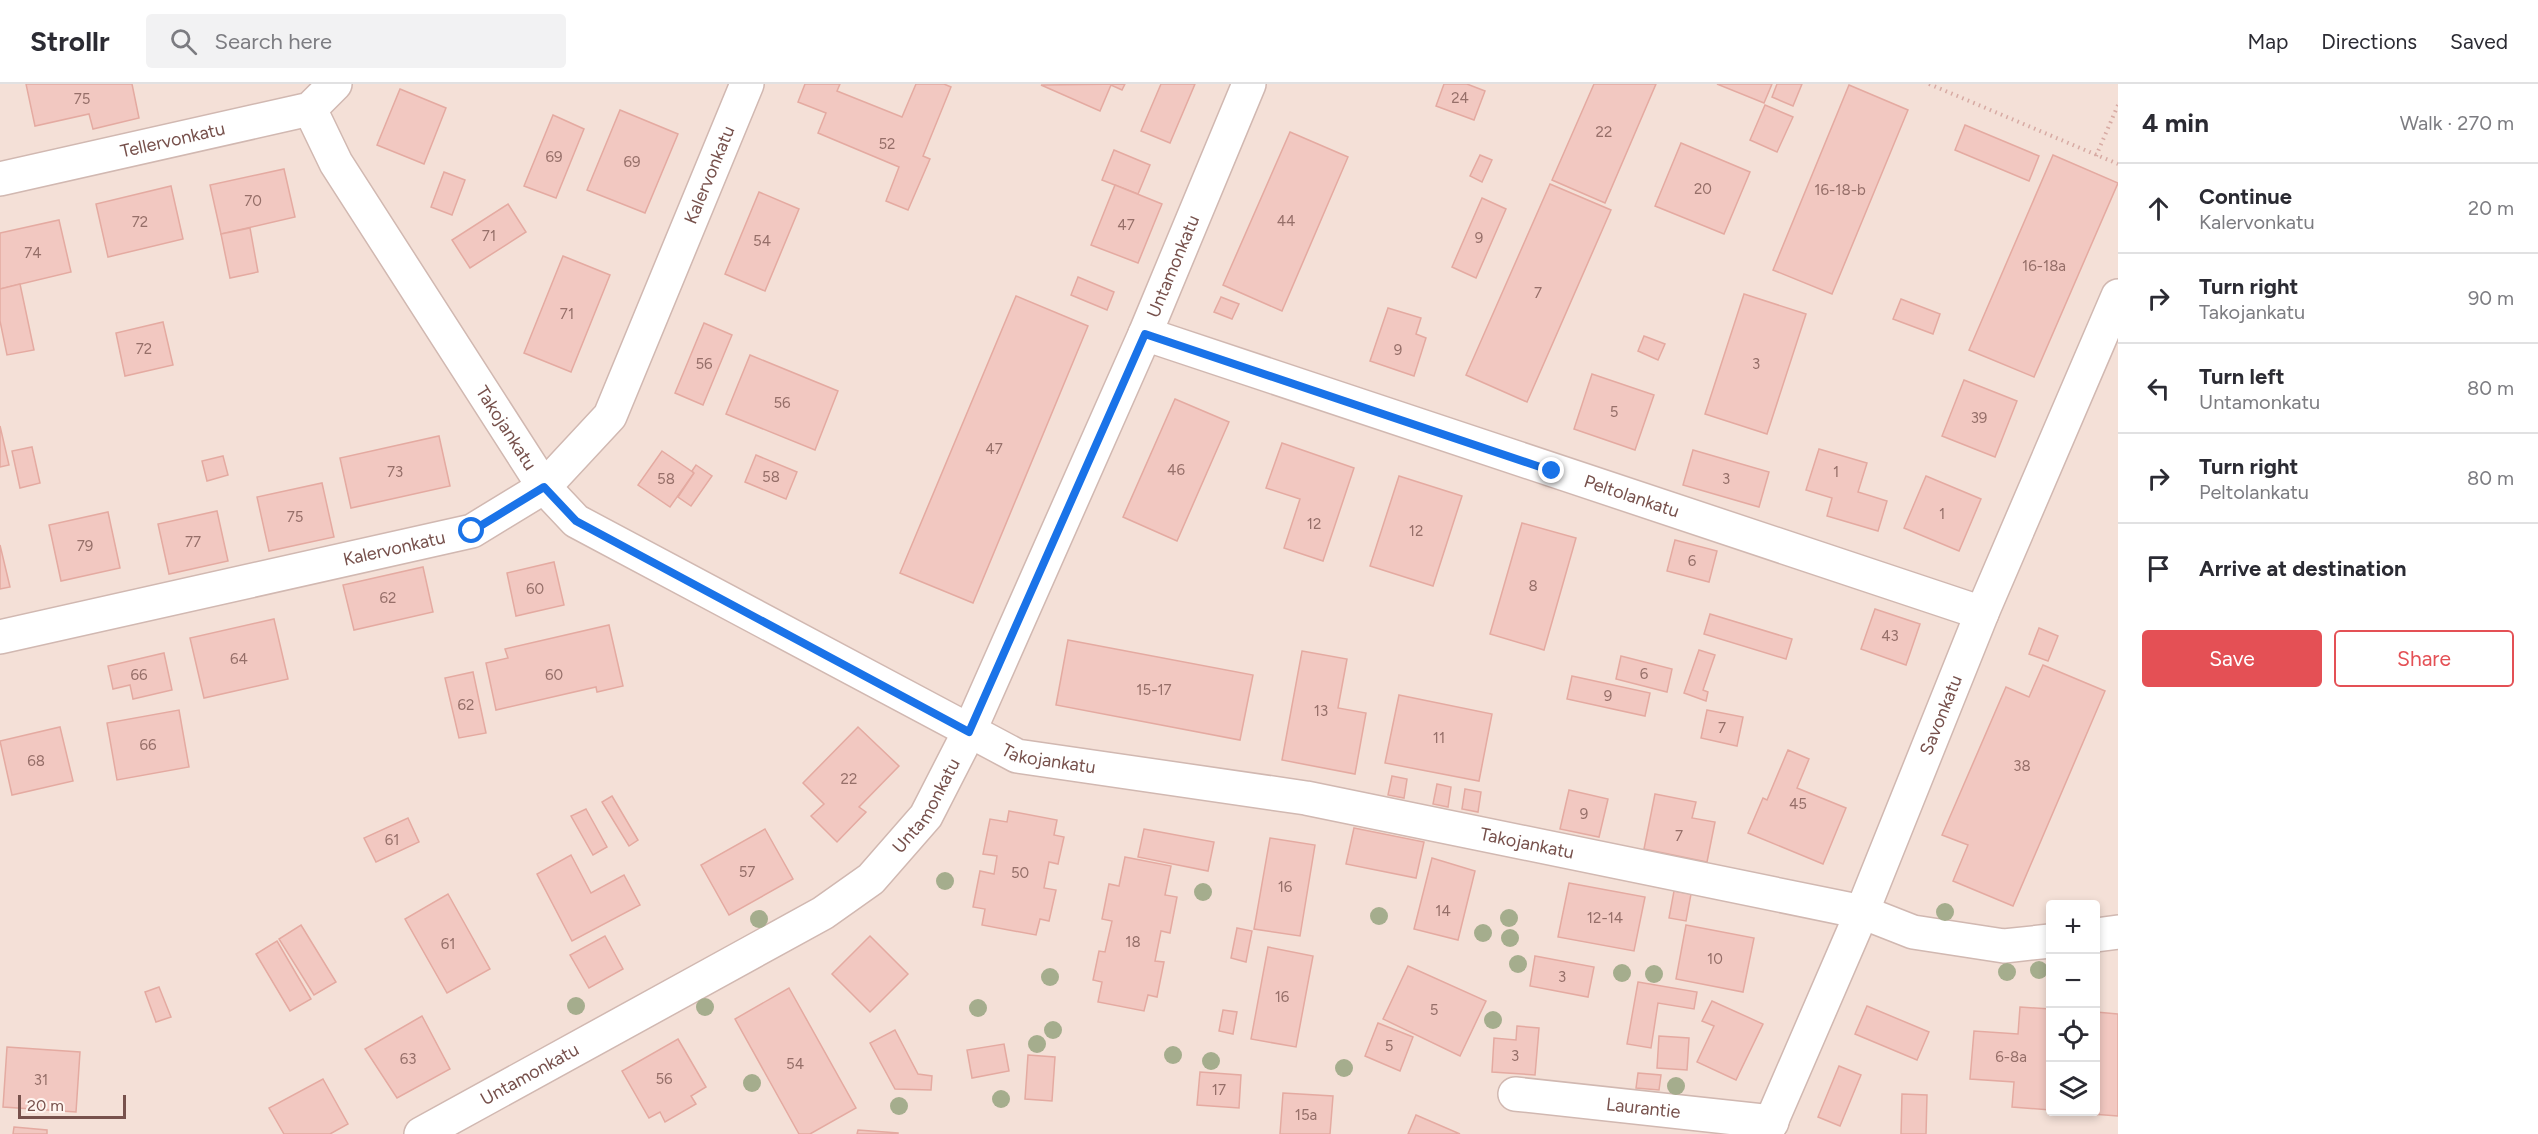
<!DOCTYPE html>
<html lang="en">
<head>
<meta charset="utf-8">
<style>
  :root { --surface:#fff; --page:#f2f2f3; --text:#2b2b33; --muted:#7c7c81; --line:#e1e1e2; --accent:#e45055 }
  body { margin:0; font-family:Figtree,sans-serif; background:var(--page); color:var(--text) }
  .controls { position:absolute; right:18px; bottom:18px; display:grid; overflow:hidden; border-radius:6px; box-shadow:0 3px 9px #0003 }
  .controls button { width:54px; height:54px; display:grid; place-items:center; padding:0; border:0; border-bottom:2px solid var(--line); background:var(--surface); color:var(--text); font:30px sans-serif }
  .scale { position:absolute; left:18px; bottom:15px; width:108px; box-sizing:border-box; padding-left:6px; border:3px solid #77514c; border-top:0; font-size:16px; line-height:21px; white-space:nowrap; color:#77514c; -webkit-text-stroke:4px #fff5f0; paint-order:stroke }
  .stop { position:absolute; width:18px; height:18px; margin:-14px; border:4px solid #1a73e8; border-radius:50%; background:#fff }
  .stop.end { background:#1a73e8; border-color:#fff; box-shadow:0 2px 6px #0008 }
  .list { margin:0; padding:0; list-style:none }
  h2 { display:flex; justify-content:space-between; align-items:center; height:78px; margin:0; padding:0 24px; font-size:26px }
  h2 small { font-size:20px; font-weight:400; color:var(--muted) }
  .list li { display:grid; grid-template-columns:39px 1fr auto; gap:18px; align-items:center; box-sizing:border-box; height:90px; padding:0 24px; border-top:2px solid var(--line) }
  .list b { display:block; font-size:22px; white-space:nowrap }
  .list p { margin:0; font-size:20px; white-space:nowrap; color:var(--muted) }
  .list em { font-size:20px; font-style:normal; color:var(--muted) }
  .actions { display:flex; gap:12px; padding:18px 24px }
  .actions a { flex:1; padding:14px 0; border:2px solid var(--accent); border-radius:6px; text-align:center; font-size:21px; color:var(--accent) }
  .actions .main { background:var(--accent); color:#fff }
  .icon { flex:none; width:33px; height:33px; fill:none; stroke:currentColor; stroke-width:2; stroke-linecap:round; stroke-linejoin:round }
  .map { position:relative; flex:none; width:2118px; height:1050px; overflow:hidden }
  header { display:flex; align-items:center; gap:36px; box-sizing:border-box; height:84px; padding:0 30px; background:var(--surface); border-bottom:2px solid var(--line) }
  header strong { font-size:28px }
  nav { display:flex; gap:33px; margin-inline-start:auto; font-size:21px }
  .search { width:420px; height:54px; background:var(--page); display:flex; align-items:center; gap:15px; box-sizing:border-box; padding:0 21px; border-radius:6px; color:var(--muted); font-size:22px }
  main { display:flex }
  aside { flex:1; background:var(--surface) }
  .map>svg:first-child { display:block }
  .residential { fill:#f4e0d7; fill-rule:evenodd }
  .building { fill:#f2c8c1; stroke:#e4aaa1; stroke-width:1.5 }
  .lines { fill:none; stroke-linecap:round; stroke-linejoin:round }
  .minor-casing { stroke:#d1b8b1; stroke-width:36 }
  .path { stroke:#d7aaa3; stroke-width:4; stroke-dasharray:1.5 4.5; stroke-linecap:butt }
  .minor { stroke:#fff; stroke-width:33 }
  .tree { fill:#a5ad8d }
  .route { stroke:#1a73e8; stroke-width:8 }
  .labels { text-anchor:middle; stroke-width:5; stroke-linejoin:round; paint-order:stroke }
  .number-label { font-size:15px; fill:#966f69 }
  .street-label { font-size:18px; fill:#77514c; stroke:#fff5f0 }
</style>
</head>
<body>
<header>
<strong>Strollr</strong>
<div class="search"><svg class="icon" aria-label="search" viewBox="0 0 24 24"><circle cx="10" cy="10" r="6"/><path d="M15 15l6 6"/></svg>Search here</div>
<nav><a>Map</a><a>Directions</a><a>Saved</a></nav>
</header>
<main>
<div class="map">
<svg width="2118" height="1050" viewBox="0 0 2118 1050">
  <rect width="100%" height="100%" fill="#fcf0e9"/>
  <!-- residential -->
  <path class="residential" d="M0,0H2118V1050H0ZM2050,820H2096V1028H2050Z"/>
  <!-- building -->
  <g class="building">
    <polygon points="26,0 132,0 139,34 93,45 89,30 35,42"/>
    <polygon points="805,0 840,0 837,7 902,33 916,0 944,0 951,3 923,72 930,75 908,126 886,117 899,83 818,49 826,29 798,18"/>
    <polygon points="1125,0 1122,6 1111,1 1100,27 1041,1"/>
    <polygon points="1161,0 1195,0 1170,59 1141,47"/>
    <polygon points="1444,0 1467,0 1485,7 1474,36 1436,22"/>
    <polygon points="1594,0 1656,0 1605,119 1552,96"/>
    <polygon points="1717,0 1772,0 1764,19"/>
    <polygon points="1777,0 1802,0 1793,22 1772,13"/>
    <polygon points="1849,1 1908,26 1832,210 1773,186"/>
    <polygon points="400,5 446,24 424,80 377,61"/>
    <polygon points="1765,21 1793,33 1777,68 1750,56"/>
    <polygon points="620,26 678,50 645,129 587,106"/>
    <polygon points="553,31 584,45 556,114 524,102"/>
    <polygon points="1965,41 2039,72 2029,97 1955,66"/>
    <polygon points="1290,48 1348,73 1282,227 1223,201"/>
    <polygon points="1681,59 1750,88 1724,150 1655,122"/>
    <polygon points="1114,66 1150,81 1138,110 1102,96"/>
    <polygon points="1480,71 1492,76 1482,98 1470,92"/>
    <polygon points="2053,71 2118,99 2034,293 1969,266"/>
    <polygon points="284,85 295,133 221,150 210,101"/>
    <polygon points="444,88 465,96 452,131 431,123"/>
    <polygon points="1550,100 1611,126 1527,318 1466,291"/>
    <polygon points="1115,101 1162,120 1138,179 1091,161"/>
    <polygon points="171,102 183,155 108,173 96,120"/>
    <polygon points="759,108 799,125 765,207 725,190"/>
    <polygon points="1482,114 1506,125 1476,194 1452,183"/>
    <polygon points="508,120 526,148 470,184 452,156"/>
    <polygon points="59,136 71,188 0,205 0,149"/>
    <polygon points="250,144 258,188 230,194 221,150"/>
    <polygon points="563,172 610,191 571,288 524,269"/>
    <polygon points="1078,193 1114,208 1107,226 1071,211"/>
    <polygon points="20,200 34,266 7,271 0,237 0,205"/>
    <polygon points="1744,210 1806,230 1767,350 1705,330"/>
    <polygon points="1016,212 1088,242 973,519 900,489"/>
    <polygon points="1221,213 1239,220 1232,235 1214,228"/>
    <polygon points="1901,215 1940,230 1933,250 1893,235"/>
    <polygon points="1388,224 1421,234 1416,250 1426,254 1414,292 1370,277"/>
    <polygon points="163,238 173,281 125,292 116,249"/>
    <polygon points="704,239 732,251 703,321 675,309"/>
    <polygon points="1644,252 1665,260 1658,276 1638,267"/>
    <polygon points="750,271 838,307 815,366 726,330"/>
    <polygon points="1592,290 1654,311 1635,366 1574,345"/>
    <polygon points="1964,296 2017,317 1995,373 1942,352"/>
    <polygon points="1175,315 1229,338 1177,457 1123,433"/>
    <polygon points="0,342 9,381 0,383"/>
    <polygon points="439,352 450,402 351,424 340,374"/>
    <polygon points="1282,359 1354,384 1323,477 1284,464 1300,415 1266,404"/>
    <polygon points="32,363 40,399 20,404 12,367"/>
    <polygon points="1819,365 1867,379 1858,408 1887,417 1878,447 1827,432 1832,414 1806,406"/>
    <polygon points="1693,366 1769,388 1759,423 1683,401"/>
    <polygon points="662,367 694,389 670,423 638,401"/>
    <polygon points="756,371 797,388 786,415 745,398"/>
    <polygon points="223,372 228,391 207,397 202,377"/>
    <polygon points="696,381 712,392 691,422 678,413 694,389 692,387"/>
    <polygon points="1399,392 1462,412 1433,502 1370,482"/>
    <polygon points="1926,392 1981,415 1959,467 1904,444"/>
    <polygon points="322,399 334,453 269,467 257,413"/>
    <polygon points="217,427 228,477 169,490 158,440"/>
    <polygon points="108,428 120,484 61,497 49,441"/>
    <polygon points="1522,439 1576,454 1544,566 1490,550"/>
    <polygon points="1675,456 1717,467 1709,498 1667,487"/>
    <polygon points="0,461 10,503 0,505"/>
    <polygon points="554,478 564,521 516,532 507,489"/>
    <polygon points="423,483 433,528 354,546 343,501"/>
    <polygon points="1875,525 1920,540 1906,581 1861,565"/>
    <polygon points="1710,530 1792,555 1786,575 1704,550"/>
    <polygon points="274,535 288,595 204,614 190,554"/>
    <polygon points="609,541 623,602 597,608 596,603 496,626 486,579 508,574 505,565"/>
    <polygon points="2039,544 2058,552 2048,577 2029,570"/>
    <polygon points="1068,556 1253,591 1240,656 1056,621"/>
    <polygon points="1699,566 1715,571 1703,606 1708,608 1706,617 1684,609"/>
    <polygon points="1302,567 1347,575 1338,624 1366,629 1355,690 1282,676"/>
    <polygon points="164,569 172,606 133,615 130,601 113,605 108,582"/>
    <polygon points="1621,572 1672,585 1667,608 1616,595"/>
    <polygon points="2043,581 2105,607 2013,822 1953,797 1968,761 1942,751 2006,603 2029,613"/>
    <polygon points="473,588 486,649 459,654 445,594"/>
    <polygon points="1572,592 1650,609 1645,632 1567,615"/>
    <polygon points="1399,611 1492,630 1479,697 1385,679"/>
    <polygon points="179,626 189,683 117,696 107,639"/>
    <polygon points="1707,626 1743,633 1737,662 1701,654"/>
    <polygon points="60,643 73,697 12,711 0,657"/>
    <polygon points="858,643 899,682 859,723 866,728 837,758 811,732 824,720 803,699"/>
    <polygon points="1788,666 1809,675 1797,704 1846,724 1823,780 1748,749 1763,714 1767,716"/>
    <polygon points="1392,692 1407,695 1404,714 1388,711"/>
    <polygon points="1437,700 1451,703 1448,723 1433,720"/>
    <polygon points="1465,705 1481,708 1478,728 1462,725"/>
    <polygon points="1569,706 1608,715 1599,753 1560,745"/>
    <polygon points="1655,710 1696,718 1692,734 1715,738 1707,778 1644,765"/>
    <polygon points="612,712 638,756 629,762 602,718"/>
    <polygon points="586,725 607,763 593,771 571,732"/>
    <polygon points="1009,727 1057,736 1054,751 1064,753 1058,780 1049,778 1044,804 1056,806 1049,837 1040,835 1036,851 982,841 985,825 973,823 980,787 994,790 997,772 983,770 990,735 1007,738"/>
    <polygon points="408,734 419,758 376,778 364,754"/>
    <polygon points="1354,744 1424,758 1416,794 1346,780"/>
    <polygon points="765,745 793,795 729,831 701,781"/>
    <polygon points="1144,745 1214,758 1208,787 1138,773"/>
    <polygon points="1270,754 1315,761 1300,852 1254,845"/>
    <polygon points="571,771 591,809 624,791 640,821 572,857 537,790"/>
    <polygon points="1125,773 1171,782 1165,811 1177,813 1170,849 1161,847 1155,877 1164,878 1157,913 1148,911 1144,927 1098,918 1102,898 1093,896 1099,867 1105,868 1112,837 1102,835 1109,800 1119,802"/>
    <polygon points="1432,774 1475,787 1458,856 1414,845"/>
    <polygon points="1569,799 1645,813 1634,867 1558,853"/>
    <polygon points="1674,807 1691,810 1686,837 1669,834"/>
    <polygon points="448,810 490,885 447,909 405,835"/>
    <polygon points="301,841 336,898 314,911 279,855"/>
    <polygon points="1686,841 1754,854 1743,908 1676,895"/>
    <polygon points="1237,844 1252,847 1246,878 1231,874"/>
    <polygon points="605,852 623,885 589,904 570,871"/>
    <polygon points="870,852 908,890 870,928 832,890"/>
    <polygon points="277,857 311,915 290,927 256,870"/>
    <polygon points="1268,863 1313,872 1296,963 1251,955"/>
    <polygon points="1535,872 1594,883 1588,913 1530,902"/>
    <polygon points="1408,882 1486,917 1460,972 1383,935"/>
    <polygon points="1638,898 1697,908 1694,925 1658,919 1651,964 1627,960"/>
    <polygon points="159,903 171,933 156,938 145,908"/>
    <polygon points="789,904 856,1024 810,1050 799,1050 735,935"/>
    <polygon points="1712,917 1763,940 1736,996 1697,978 1714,942 1702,937"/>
    <polygon points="1867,922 1929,948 1917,976 1855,950"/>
    <polygon points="2020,923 2050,925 2050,1026 2012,1023 2014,998 1970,995 1974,947 2018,950"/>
    <polygon points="1223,926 1237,928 1233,950 1219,947"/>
    <polygon points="2096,928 2118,930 2118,1032 2066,1028 2096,1028"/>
    <polygon points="422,932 450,985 397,1014 365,965"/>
    <polygon points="1378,939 1413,953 1400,987 1365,972"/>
    <polygon points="1517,942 1539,944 1535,991 1492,988 1494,954 1516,956"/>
    <polygon points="895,946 918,990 932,992 931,1006 895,1005 870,959"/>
    <polygon points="1659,952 1689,954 1687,986 1657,984"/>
    <polygon points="678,955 706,1003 691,1012 696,1020 665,1038 660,1028 649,1034 622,987"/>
    <polygon points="1004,960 1009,987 972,994 967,966"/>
    <polygon points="7,963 80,968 76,1028 3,1023"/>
    <polygon points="1028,971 1055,973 1052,1017 1025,1015"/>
    <polygon points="1839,982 1861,991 1840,1042 1818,1033"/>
    <polygon points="1200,988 1241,991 1239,1024 1197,1021"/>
    <polygon points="1638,989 1661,991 1659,1006 1636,1004"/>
    <polygon points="323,995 348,1040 330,1050 284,1050 269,1024"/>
    <polygon points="1283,1009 1333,1012 1330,1050 1280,1050"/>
    <polygon points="1902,1010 1927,1011 1926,1050 1901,1050"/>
    <polygon points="1416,1031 1460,1050 1408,1050"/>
    <polygon points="14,1043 47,1046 47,1050 13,1050"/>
    <polygon points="858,1046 898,1049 898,1050 857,1050"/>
  </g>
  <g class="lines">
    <defs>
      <g id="minor">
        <path id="s1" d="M310,25L336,79L544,403L576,437L1017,672L1306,714L1862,828L1913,848L2004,862L2050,857"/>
        <path id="s2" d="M0,95L310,25L335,0"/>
        <path id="s3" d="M1145,250L1982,529"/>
        <path id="s4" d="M0,553L472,447L544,403L610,332L747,0"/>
        <polyline points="2096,851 2118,848"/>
        <path id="s5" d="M1515,1010L1772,1038"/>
        <path id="s6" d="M421,1050L823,829L871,795L926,732L969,648L1145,250L1249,0"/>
        <path id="s7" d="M1766,1050L1862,828L1982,529L2118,212"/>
      </g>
    </defs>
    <!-- minor casing -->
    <use href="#minor" class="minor-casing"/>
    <!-- path -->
    <g class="path">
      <polyline points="1929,0 2118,80"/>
      <polyline points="2096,72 2118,21"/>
    </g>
    <!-- minor -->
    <use href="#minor" class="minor"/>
  </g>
  <!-- trees -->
  <g class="tree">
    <circle cx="945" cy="797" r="9"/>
    <circle cx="1203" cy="808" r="9"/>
    <circle cx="1945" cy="828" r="9"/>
    <circle cx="1379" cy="832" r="9"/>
    <circle cx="1509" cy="834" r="9"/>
    <circle cx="759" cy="835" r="9"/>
    <circle cx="1483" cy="849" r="9"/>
    <circle cx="1510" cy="854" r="9"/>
    <circle cx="1518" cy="880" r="9"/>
    <circle cx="2039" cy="886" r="9"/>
    <circle cx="2007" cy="888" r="9"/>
    <circle cx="1622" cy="889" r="9"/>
    <circle cx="1654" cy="890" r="9"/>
    <circle cx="1050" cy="893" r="9"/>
    <circle cx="576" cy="922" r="9"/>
    <circle cx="705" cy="923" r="9"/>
    <circle cx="978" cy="924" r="9"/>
    <circle cx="1493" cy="936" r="9"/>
    <circle cx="1053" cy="946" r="9"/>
    <circle cx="1037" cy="960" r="9"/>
    <circle cx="1173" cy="971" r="9"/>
    <circle cx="1211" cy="977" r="9"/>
    <circle cx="1344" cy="984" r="9"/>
    <circle cx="752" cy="999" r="9"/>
    <circle cx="1676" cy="1002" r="9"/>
    <circle cx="1001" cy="1015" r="9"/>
    <circle cx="899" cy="1022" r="9"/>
  </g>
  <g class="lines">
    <!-- route -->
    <polyline class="route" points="472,447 544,403 576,437 969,648 1145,250 1552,387"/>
  </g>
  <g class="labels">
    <!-- number labels -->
    <g class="number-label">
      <text x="1460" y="19">24</text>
      <text x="82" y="20">75</text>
      <text x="1604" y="53">22</text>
      <text x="887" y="65">52</text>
      <text x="554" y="78">69</text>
      <text x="632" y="83">69</text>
      <text x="1703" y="110">20</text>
      <text x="1840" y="111">16-18-b</text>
      <text x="253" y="122">70</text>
      <text x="1286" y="142">44</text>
      <text x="140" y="143">72</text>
      <text x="1126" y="146">47</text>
      <text x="489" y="157">71</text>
      <text x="1479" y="159">9</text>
      <text x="762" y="162">54</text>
      <text x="33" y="174">74</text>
      <text x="2044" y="187">16-18a</text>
      <text x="1538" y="214">7</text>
      <text x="567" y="235">71</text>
      <text x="144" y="270">72</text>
      <text x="1398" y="271">9</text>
      <text x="704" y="285">56</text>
      <text x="1756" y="285">3</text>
      <text x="782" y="324">56</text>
      <text x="1614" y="333">5</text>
      <text x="1979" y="339">39</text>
      <text x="994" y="370">47</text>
      <text x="1176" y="391">46</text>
      <text x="395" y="393">73</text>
      <text x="1836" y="393">1</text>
      <text x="771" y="398">58</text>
      <text x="666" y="400">58</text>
      <text x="1726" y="400">3</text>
      <text x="1942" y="435">1</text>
      <text x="295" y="438">75</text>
      <text x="1314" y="445">12</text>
      <text x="1416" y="452">12</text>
      <text x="193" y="463">77</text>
      <text x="85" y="467">79</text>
      <text x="1692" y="482">6</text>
      <text x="1533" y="507">8</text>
      <text x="535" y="510">60</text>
      <text x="388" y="519">62</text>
      <text x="1890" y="557">43</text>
      <text x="239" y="580">64</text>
      <text x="1644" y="595">6</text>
      <text x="139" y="596">66</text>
      <text x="554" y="596">60</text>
      <text x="1154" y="611">15-17</text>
      <text x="1608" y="617">9</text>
      <text x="466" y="626">62</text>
      <text x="1321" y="632">13</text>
      <text x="1722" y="649">7</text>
      <text x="1439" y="659">11</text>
      <text x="148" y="666">66</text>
      <text x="36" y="682">68</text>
      <text x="2022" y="687">38</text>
      <text x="849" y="700">22</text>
      <text x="1798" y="725">45</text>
      <text x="1584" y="735">9</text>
      <text x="1679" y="757">7</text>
      <text x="392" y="761">61</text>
      <text x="747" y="793">57</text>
      <text x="1020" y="794">50</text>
      <text x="1285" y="808">16</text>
      <text x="1443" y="832">14</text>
      <text x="1605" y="839">12-14</text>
      <text x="1133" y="863">18</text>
      <text x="448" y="865">61</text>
      <text x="1715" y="880">10</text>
      <text x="1562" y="898">3</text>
      <text x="1282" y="918">16</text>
      <text x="1434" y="931">5</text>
      <text x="1389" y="967">5</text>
      <text x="1515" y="977">3</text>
      <text x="2011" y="978">6-8a</text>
      <text x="408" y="980">63</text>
      <text x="795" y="985">54</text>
      <text x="664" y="1000">56</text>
      <text x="41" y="1001">31</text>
      <text x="1219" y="1011">17</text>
      <text x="1306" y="1036">15a</text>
    </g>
    <!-- street labels -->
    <g class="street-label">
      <text dy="6" stroke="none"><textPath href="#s2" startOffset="177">Tellervonkatu</textPath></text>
      <text dy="6" stroke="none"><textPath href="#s4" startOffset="926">Kalervonkatu</textPath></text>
      <text dy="6" stroke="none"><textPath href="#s6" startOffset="1204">Untamonkatu</textPath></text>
      <text dy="6" stroke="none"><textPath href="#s1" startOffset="375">Takojankatu</textPath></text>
      <text dy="6" stroke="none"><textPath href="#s3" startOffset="513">Peltolankatu</textPath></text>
      <text dy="6" stroke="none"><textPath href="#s4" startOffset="404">Kalervonkatu</textPath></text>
      <text dy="6" stroke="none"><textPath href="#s7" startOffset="454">Savonkatu</textPath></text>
      <text dy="6" stroke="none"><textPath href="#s1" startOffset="1023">Takojankatu</textPath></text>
      <text dy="6" stroke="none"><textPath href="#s6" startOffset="610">Untamonkatu</textPath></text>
      <text dy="6" stroke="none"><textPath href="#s1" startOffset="1509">Takojankatu</textPath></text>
      <text dy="6" stroke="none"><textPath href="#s6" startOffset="124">Untamonkatu</textPath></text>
      <text dy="6" stroke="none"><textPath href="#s5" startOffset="129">Laurantie</textPath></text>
    </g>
  </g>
</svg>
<div class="controls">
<button>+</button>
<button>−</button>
<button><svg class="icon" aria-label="locate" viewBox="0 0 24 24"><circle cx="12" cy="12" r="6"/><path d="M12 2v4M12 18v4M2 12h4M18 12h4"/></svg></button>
<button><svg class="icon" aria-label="layers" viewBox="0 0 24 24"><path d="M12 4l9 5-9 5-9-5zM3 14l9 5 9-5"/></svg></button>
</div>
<div class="scale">20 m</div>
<div class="stop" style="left:472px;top:447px"></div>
<div class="stop end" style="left:1552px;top:387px"></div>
</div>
<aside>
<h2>4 min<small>Walk · 270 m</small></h2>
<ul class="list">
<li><svg class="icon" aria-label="ahead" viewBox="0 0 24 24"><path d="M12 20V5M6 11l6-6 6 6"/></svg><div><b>Continue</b><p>Kalervonkatu</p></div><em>20 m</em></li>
<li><svg class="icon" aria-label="right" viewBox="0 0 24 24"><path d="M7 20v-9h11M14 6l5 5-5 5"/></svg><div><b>Turn right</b><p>Takojankatu</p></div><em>90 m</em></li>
<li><svg class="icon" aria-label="left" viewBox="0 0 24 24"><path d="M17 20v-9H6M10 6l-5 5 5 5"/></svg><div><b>Turn left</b><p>Untamonkatu</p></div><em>80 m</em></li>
<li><svg class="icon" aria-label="right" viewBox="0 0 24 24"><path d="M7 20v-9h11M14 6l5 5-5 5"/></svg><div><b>Turn right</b><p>Peltolankatu</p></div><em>80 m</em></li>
<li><svg class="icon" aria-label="arrive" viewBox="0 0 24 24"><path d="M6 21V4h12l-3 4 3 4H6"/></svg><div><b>Arrive at destination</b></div></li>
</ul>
<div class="actions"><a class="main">Save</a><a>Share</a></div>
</aside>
</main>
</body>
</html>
